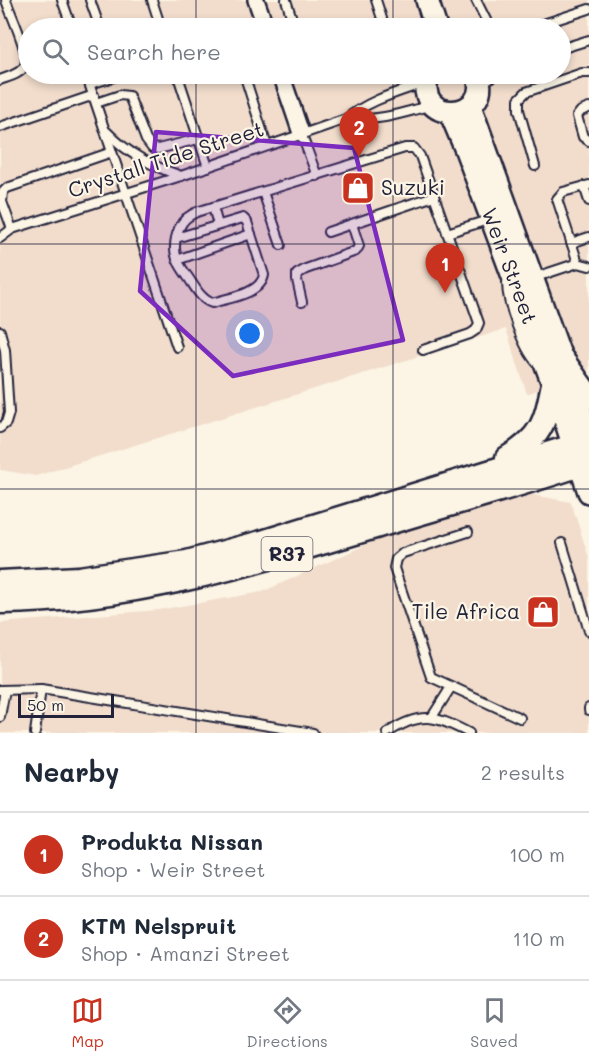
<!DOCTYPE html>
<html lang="en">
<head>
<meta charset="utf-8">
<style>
  :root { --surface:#fff; --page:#f6f6f7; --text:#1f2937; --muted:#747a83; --line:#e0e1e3; --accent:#c8321e }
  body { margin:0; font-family:Mali,sans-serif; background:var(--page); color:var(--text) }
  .scale { position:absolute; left:18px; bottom:15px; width:96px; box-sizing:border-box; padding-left:6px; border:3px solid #22223b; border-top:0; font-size:16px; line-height:21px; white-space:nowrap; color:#22223b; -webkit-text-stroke:4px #fcf5e5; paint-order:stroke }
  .you { position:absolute; left:250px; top:334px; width:21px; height:21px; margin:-15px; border:4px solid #fff; border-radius:50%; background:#1a73e8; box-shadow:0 0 0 9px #1a73e833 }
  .badge { display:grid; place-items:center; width:39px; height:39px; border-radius:50%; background:var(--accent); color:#fff; font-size:20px; font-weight:700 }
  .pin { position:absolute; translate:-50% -50px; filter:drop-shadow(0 2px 3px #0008) }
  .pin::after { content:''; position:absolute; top:32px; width:21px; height:18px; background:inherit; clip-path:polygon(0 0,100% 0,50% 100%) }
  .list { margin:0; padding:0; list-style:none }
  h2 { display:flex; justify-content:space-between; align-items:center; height:78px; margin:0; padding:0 24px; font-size:26px }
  h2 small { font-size:20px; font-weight:400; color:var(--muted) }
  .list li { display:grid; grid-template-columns:39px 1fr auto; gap:18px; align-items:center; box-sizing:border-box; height:84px; padding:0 24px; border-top:2px solid var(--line) }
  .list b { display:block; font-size:22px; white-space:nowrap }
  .list p { margin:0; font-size:20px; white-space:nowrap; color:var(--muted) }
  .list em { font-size:20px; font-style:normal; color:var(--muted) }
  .icon { flex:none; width:33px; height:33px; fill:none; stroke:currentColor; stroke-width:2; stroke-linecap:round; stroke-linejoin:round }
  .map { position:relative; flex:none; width:589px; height:733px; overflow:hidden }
  .search { position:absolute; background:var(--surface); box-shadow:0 3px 9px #0003; left:18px; right:18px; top:18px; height:66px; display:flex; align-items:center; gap:15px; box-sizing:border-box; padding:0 21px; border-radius:33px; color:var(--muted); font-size:22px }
  .sheet { height:246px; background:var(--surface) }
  nav { display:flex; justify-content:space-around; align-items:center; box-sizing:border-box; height:84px; border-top:2px solid var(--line); background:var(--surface); font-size:16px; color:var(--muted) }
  nav a { display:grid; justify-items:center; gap:3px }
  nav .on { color:var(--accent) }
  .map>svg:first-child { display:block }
  .built { fill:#f2ddcc; fill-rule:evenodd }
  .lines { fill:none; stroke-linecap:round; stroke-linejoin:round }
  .lane-casing { stroke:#22223b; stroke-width:12 }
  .street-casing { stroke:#22223b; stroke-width:20 }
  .secondary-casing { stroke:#22223b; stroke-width:26 }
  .primary-casing { stroke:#22223b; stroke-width:27 }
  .lane { stroke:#fcf5e5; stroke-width:8 }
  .street { stroke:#fcf5e5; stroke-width:15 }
  .secondary { stroke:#fcf5e5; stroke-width:21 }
  .primary { stroke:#fcf5e5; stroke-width:22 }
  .marked { fill:#7b2cbf; fill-opacity:0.2; stroke:#7b2cbf; stroke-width:4.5; stroke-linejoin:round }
  .grid { fill:none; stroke:#22223b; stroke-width:1.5; stroke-opacity:0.55 }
  .labels { text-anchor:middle; stroke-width:4.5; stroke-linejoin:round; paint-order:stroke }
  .shield { fill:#fcf5e5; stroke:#63616e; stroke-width:1.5 }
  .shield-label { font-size:20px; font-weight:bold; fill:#22223b }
  .street-label { font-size:21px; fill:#22223b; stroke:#fcf5e5 }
  .poi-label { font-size:21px; fill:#22223b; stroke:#fcf5e5; text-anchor:start }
</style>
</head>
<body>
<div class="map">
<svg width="589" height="733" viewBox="0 0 589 733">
  <rect width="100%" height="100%" fill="#fcf5e5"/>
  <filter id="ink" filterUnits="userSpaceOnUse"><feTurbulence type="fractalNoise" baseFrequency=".0167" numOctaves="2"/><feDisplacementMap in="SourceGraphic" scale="12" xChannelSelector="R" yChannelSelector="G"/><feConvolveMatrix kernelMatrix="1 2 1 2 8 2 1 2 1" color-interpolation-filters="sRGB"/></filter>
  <g filter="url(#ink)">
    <!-- built -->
    <g class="built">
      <path d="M0,0H589V370L527,394L506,329L36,476L0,470ZM28,28H560V74H28Z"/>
      <polygon points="518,492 571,502 589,558 589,733 0,733 0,623 158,610 262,592 374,541"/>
    </g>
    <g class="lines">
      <defs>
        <g id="lane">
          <polyline points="62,0 72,28"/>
          <polyline points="90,0 100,28"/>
          <polyline points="152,0 161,28"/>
          <polyline points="286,0 295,28"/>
          <polyline points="376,0 385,28"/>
          <polyline points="476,0 490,28"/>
          <polyline points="531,28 589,9"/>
          <polyline points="560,49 589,40"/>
          <polyline points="86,74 177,347"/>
          <polyline points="244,74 267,146"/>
          <polyline points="178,76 208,167"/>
          <path d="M0,80C7,77 22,74 25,65C30,54 10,13 6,0"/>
          <polyline points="481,83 498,74"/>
          <polyline points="90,84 124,74"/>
          <polyline points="96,103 120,95 129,96 146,140 152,148 158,149 198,139"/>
          <polyline points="589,108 581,111 577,116 583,137 589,141"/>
          <path d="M346,119C376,122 403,113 432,105"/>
          <polyline points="0,127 94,95"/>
          <path d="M107,132C128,154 152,166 181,176"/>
          <polyline points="301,133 317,176"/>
          <polyline points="535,166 519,110 519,99 526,92 582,73 589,73"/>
          <polyline points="584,186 589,201"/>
          <polyline points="263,192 281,245"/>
          <polyline points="213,207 218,225"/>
          <polyline points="12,229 2,202 3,192 7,188 112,152"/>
          <polyline points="328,232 434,196"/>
          <polyline points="447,233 491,219"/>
          <path d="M0,238L12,229L181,176L346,119C369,100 396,93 424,83"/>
          <path d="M176,238L243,218L247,222L264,275C261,294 228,298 212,303C202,300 196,289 190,280C186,274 181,268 178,261C171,247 177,222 191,215C197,211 206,209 213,207L405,148H414L420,156L479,323L476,330L470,334L423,350"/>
          <polyline points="571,243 589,237"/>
          <polyline points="177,260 251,234"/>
          <polyline points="578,263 557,199 563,192 589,185"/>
          <polyline points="533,278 578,263 589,266"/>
          <path d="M507,283C507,304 523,348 537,363"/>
          <polyline points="302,302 297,280 297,274 306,269 356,251 359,246 352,224"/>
          <polyline points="0,331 5,350 9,413 6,423 0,428"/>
          <polyline points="468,532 403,553 396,559 394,568 431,677 520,718"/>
          <polyline points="562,543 589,631"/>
          <polyline points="0,690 41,689 313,733"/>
          <polyline points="589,708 589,710"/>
          <polyline points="0,717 5,690"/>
          <polyline points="432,717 451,687"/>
          <polyline points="35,733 41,689"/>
          <path d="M387,733C422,710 435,716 469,733"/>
        </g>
        <g id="street">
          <polyline points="256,0 266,28"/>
          <polyline points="281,74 301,133"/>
        </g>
        <g id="secondary">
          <polyline points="427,0 436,28"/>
          <path d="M428,74C412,127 495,121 477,74"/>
          <polyline points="470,106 589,435"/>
          <path id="s1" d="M450,112L466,150L553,384L589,492"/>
        </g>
        <g id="primary">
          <polyline points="560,356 589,397"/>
          <path d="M507,458C542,437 545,423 553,384"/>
          <polyline points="0,582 79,578 187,562 262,542 589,441"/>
          <path d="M0,602C135,601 258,562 385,524C453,503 522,485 589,462"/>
        </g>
      </defs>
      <!-- lane casing -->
      <use href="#lane" class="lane-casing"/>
      <!-- street casing -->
      <use href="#street" class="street-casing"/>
      <!-- secondary casing -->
      <use href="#secondary" class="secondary-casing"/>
      <!-- primary casing -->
      <use href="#primary" class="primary-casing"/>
      <!-- lane -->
      <use href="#lane" class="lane"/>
      <!-- street -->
      <use href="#street" class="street"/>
      <!-- secondary -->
      <use href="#secondary" class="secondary"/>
      <!-- primary -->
      <use href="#primary" class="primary"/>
    </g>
  </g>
  <!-- marked area -->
  <path class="marked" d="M156,132L354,148L403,340L233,376L140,291Z"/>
  <!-- grid -->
  <path class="grid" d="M196,0V28M393,0V28M196,74V733M393,74V733M0,244H589M0,489H589"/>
  <!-- icons -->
  <defs>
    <symbol id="shop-square" viewBox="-11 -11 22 22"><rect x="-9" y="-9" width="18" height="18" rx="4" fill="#c8321e" stroke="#fcf5e5"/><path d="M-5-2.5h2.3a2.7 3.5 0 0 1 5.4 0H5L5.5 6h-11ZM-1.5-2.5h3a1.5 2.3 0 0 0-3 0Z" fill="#fff"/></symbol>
  </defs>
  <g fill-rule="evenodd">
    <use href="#shop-square" x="339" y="169" width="38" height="38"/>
    <use href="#shop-square" x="524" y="593" width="38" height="38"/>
  </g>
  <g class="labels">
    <!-- shield labels -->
    <rect class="shield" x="261.5" y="537" width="51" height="34" rx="4.5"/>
    <g class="shield-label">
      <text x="287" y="561">R37</text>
    </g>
    <!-- street labels -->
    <g class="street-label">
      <text transform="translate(166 160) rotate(-18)" y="7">Crystall Tide Street</text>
      <text dy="7" stroke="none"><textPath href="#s1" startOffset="165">Weir Street</textPath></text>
    </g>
    <!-- poi labels -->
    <g class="poi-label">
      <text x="381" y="195">Suzuki</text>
      <text x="520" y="619" text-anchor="end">Tile Africa</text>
    </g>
  </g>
</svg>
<div class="scale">50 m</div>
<div class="you"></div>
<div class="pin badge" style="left:445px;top:293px">1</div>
<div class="pin badge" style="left:359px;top:157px">2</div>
<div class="search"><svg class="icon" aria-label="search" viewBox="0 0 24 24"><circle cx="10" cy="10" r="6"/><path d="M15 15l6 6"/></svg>Search here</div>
</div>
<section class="sheet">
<h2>Nearby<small>2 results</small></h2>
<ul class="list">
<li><span class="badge">1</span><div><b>Produkta Nissan</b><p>Shop · Weir Street</p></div><em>100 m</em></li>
<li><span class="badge">2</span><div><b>KTM Nelspruit</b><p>Shop · Amanzi Street</p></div><em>110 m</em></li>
</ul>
</section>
<nav>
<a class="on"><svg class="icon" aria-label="map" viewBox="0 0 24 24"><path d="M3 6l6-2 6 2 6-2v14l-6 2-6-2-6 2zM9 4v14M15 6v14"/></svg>Map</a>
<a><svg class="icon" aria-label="directions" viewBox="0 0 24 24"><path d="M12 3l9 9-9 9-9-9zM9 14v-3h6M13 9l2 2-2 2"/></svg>Directions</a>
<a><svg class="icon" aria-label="saved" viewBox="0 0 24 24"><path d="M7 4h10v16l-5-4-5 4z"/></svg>Saved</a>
</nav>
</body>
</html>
